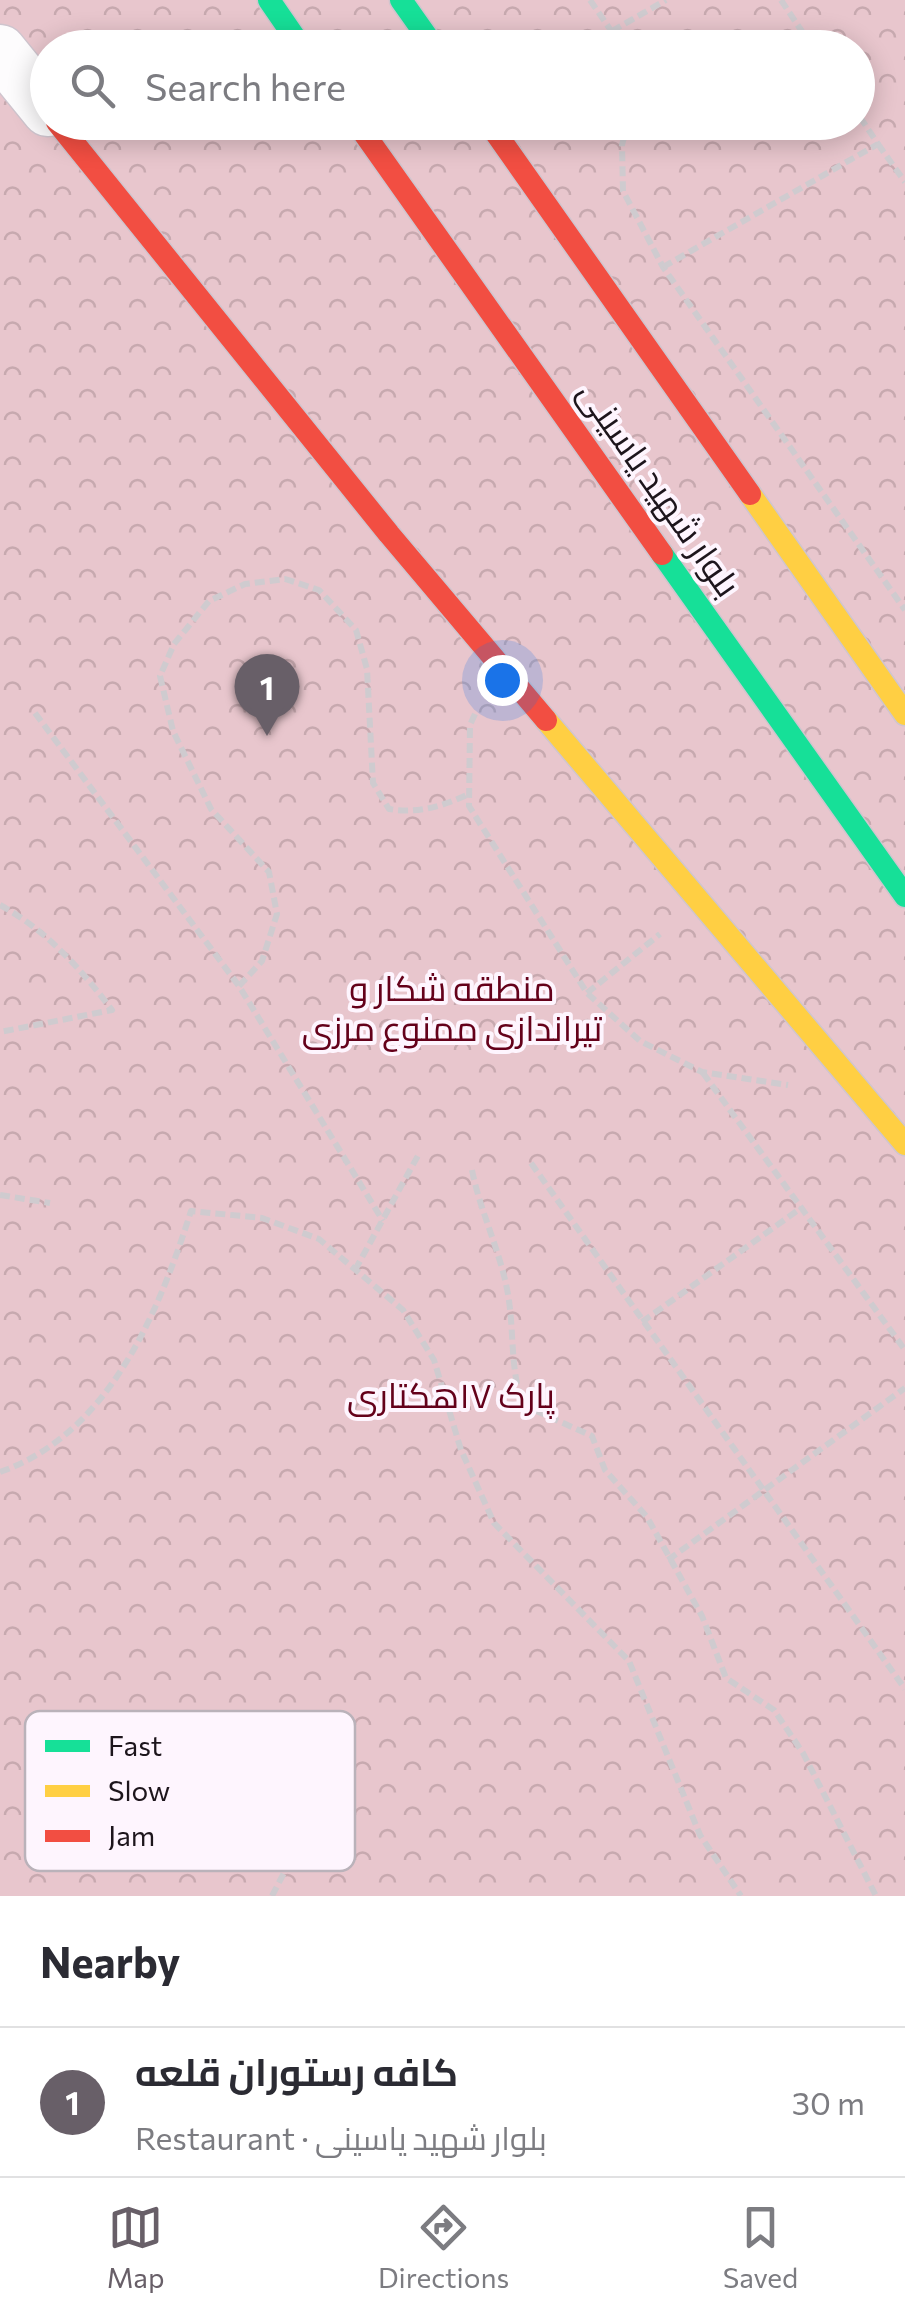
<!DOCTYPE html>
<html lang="en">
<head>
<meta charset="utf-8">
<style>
  :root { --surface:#fff; --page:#f2f2f3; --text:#2b2b33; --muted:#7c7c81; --line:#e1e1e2; --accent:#685f68 }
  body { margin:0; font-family:Commissioner,Cairo,sans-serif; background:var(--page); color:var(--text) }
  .you { position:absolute; left:502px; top:680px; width:35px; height:35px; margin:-25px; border:8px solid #fff; border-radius:50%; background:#1a73e8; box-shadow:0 0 0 15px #1a73e833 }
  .badge { display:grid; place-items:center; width:65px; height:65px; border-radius:50%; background:var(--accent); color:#fff; font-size:32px; font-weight:700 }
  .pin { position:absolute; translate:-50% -82px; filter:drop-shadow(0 2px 5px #0008) }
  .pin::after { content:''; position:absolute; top:52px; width:35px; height:30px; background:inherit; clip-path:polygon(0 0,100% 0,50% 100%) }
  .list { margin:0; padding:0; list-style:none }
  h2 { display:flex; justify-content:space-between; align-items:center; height:130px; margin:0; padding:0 40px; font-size:42px }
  h2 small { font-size:32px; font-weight:400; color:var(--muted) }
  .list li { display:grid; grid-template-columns:65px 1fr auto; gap:30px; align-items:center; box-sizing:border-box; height:150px; padding:0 40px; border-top:2px solid var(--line) }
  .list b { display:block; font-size:38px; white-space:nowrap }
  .list p { margin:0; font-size:32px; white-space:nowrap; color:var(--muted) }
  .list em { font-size:32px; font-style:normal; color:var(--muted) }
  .icon { flex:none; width:55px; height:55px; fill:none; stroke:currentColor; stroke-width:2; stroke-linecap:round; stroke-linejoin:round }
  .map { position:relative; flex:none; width:905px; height:1896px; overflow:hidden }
  .search { position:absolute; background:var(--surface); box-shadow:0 5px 25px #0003; left:30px; right:30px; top:30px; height:110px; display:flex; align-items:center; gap:25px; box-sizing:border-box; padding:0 35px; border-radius:55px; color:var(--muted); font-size:38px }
  .sheet { height:280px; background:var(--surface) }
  nav { display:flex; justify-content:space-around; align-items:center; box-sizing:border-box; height:140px; border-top:2px solid var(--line); background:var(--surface); font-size:28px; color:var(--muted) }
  nav a { display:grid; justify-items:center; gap:5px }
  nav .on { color:var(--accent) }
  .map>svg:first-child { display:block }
  .forest { fill:url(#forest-crowns); fill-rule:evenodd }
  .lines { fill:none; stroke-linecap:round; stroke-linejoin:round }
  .street-casing { stroke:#cfc5ce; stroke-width:55 }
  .fast-casing { stroke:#cfc5ce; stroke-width:25 }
  .slow-casing { stroke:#cfc5ce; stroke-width:25 }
  .jam-casing { stroke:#cfc5ce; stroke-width:25 }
  .path { stroke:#cfcbcf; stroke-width:6; stroke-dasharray:10 5; stroke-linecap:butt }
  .street { stroke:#fdfcfd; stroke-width:52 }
  .fast { stroke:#16e098; stroke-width:22 }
  .slow { stroke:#ffcf43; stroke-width:22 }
  .jam { stroke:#f24e42; stroke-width:22 }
  .labels { text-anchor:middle; stroke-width:8; stroke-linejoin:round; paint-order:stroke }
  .street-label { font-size:35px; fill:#1d151c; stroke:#fef5fe }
  .park-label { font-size:35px; fill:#64001a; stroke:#fef5fe }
  .key { fill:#fef5fe; stroke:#bab2ba; stroke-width:2.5 }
  .key-label { font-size:28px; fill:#1d151c }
</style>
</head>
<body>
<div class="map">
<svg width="905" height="1896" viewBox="0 0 905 1896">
  <defs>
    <pattern id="forest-crowns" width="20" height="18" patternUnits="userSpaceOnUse" patternTransform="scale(2.5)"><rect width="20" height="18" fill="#e8c6cd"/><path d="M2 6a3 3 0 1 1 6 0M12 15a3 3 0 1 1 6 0" fill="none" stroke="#c7a9af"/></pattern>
  </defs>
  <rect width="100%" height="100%" fill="#f4e8f4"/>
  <!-- forest -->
  <path class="forest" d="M0,0H905V1896H0ZM48,48H858V122H48Z"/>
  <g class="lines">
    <defs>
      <polyline id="street" points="0,51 48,110"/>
      <g id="fast">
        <polyline points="269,0 302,48"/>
        <polyline points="401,0 435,48"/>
        <polyline points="662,554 905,896"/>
      </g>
      <g id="slow">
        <polyline points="750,494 905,714"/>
        <polyline points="546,720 905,1144"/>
      </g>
      <g id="jam">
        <polyline points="57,122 389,534 546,720"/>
        <polyline points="356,122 662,554"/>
        <polyline points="488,122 750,494"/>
      </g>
    </defs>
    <!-- street casing -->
    <use href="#street" class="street-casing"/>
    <!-- fast casing -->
    <use href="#fast" class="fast-casing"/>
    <!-- slow casing -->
    <use href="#slow" class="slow-casing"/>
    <!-- jam casing -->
    <use href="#jam" class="jam-casing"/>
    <!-- path -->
    <g class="path">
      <polyline points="590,0 623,48"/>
      <polyline points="781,0 813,48"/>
      <polyline points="612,31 666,0"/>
      <polyline points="628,122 622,145 623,191 663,267 905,610"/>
      <polyline points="878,144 905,182"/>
      <polyline points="663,267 878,144 858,114"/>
      <polyline points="35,713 239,986 383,1221"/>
      <polyline points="475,714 470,725 469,806 587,993 640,1041 702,1072 788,1085"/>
      <path d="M0,905C46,930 81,969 112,1010L0,1032"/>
      <path d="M239,986L262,961L277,914L269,872L211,809L173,731L160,676L174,644L209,601L245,584L285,579L319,590L356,630L367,669L373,783L389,809C418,814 443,806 469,794"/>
      <polyline points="587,993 660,934"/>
      <polyline points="703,1073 905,1350"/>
      <polyline points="531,1163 905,1689"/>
      <path d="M472,1170C480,1211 499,1248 507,1289C515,1329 509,1367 523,1405L592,1436L605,1470L647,1517L702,1616L726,1678L774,1710L803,1753L876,1896"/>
      <polyline points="0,1195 50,1203"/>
      <polyline points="355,1270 420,1152"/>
      <polyline points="642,1322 801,1208"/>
      <path d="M0,1472C109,1434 159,1312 191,1211L262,1218L319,1239L403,1310L434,1360L461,1450L494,1523L629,1661L700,1835L741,1896"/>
      <polyline points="668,1560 905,1388"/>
      <polyline points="272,1896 301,1840"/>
    </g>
    <!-- street -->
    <use href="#street" class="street"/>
    <!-- fast -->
    <use href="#fast" class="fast"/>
    <!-- slow -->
    <use href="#slow" class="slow"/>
    <!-- jam -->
    <use href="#jam" class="jam"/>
  </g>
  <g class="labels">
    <!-- street labels -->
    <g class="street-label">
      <text transform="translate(659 489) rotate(55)" y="12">بلوار شهید یاسینی</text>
    </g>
    <!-- park labels -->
    <g class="park-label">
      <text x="452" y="1001">منطقه شکار و<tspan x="452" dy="40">تیراندازی ممنوع مرزی</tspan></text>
      <text x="451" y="1408">پارک ۱۷هکتاری</text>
    </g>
  </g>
  <!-- legend -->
  <rect x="25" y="1711" width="330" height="160" rx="15" class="key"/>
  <rect x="45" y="1740" width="45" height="12" fill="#16e098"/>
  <rect x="45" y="1785" width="45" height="12" fill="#ffcf43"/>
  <rect x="45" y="1830" width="45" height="12" fill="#f24e42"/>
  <g class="key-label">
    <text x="108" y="1756">Fast</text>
    <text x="108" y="1801">Slow</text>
    <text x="108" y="1846">Jam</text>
  </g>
</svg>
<div class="you"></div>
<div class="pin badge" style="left:267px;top:736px">1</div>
<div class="search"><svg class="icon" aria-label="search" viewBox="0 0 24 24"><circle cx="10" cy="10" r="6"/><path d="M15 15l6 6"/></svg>Search here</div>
</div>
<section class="sheet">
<h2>Nearby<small></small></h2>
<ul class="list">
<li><span class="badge">1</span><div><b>کافه رستوران قلعه</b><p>Restaurant · بلوار شهید یاسینی</p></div><em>30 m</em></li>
</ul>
</section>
<nav>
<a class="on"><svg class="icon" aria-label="map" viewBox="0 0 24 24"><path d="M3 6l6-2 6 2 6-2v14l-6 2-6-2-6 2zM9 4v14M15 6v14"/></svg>Map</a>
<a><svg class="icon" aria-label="directions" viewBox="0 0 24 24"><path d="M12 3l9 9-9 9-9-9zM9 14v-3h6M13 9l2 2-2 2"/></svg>Directions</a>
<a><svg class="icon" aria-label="saved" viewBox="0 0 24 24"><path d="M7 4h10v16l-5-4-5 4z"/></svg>Saved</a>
</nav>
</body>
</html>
